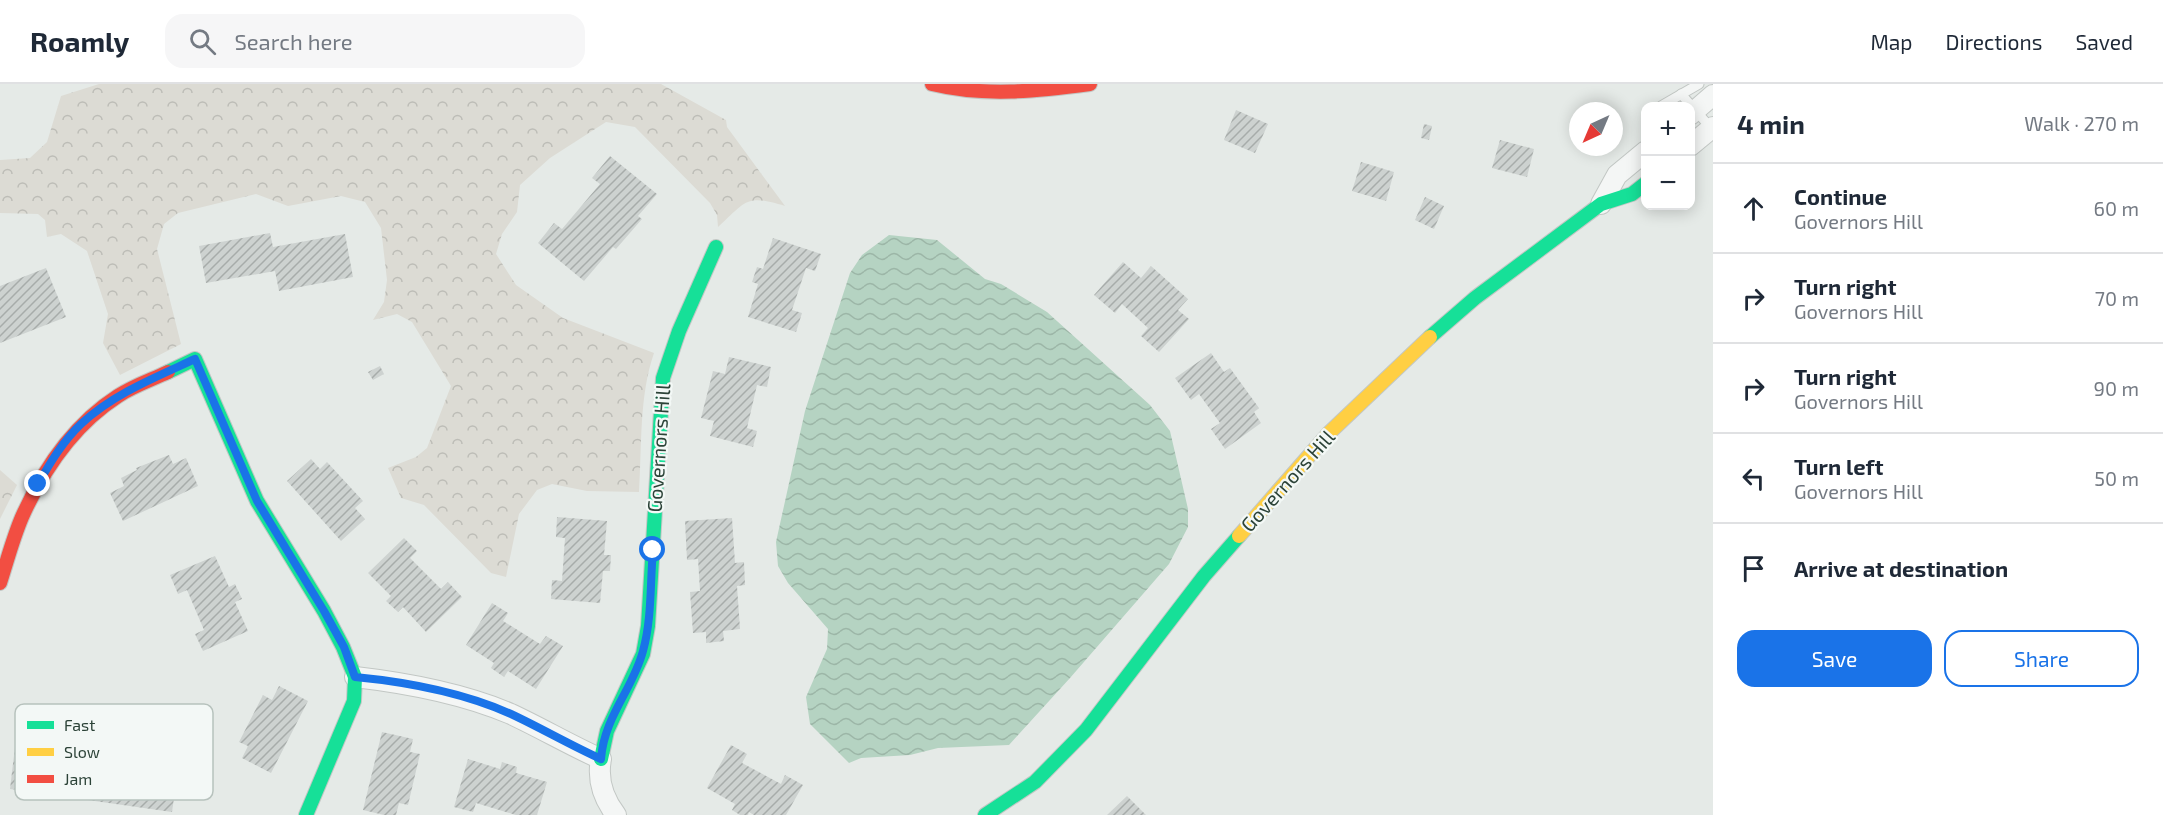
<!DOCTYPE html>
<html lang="en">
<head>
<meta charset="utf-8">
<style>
  :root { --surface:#fff; --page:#f6f6f7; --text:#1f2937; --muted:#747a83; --line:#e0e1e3; --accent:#1a73e8 }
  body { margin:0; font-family:"Exo 2",sans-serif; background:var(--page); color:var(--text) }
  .controls { position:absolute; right:18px; top:18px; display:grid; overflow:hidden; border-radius:12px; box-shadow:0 3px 15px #0003 }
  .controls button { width:54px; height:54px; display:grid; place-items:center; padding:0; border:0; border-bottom:2px solid var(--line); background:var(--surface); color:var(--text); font:30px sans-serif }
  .compass { position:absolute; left:1569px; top:18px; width:54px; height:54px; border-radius:50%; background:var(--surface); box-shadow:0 3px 15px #0003; rotate:224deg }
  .stop { position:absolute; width:18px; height:18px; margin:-14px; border:4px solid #1a73e8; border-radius:50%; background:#fff }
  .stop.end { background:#1a73e8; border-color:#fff; box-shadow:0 2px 6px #0008 }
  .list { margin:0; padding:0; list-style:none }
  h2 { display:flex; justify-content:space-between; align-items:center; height:78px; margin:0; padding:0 24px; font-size:26px }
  h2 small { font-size:20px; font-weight:400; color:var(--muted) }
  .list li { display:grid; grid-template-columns:39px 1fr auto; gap:18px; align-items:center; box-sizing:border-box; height:90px; padding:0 24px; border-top:2px solid var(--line) }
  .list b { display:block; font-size:22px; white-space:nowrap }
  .list p { margin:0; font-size:20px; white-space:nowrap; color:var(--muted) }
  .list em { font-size:20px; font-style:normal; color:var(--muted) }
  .actions { display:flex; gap:12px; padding:18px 24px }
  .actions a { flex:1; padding:14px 0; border:2px solid var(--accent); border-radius:18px; text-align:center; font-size:21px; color:var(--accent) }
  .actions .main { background:var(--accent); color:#fff }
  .icon { flex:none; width:33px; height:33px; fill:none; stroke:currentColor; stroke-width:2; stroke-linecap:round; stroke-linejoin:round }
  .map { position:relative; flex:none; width:1713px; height:731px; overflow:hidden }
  header { display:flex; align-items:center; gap:36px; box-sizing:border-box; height:84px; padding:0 30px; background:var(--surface); border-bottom:2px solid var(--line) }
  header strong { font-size:28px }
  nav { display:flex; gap:33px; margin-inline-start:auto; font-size:21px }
  .search { width:420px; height:54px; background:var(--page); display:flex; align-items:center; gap:15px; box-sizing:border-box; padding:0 21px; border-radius:18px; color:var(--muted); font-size:22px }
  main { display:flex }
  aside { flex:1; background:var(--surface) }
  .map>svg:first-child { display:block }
  .forest { fill:url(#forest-crowns) }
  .water { fill:url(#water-waves) }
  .building { fill:url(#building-hatch) }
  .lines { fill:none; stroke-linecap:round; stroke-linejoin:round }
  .lane-casing { stroke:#c2c7c4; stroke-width:11 }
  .street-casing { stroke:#c2c7c4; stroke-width:22 }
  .fast-casing { stroke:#c2c7c4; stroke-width:16 }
  .slow-casing { stroke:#c2c7c4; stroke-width:16 }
  .jam-casing { stroke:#c2c7c4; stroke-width:16 }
  .lane { stroke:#f4f6f5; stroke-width:9 }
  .street { stroke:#f4f6f5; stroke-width:20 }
  .fast { stroke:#16e098; stroke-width:14 }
  .slow { stroke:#ffcf43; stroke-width:14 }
  .jam { stroke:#f24e42; stroke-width:14 }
  .route { stroke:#1a73e8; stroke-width:8 }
  .labels { text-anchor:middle; stroke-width:4.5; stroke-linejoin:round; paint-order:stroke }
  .street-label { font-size:20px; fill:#2c4338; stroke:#f3f8f6 }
  .key { fill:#f3f8f6; stroke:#b7c2bd; stroke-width:1.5 }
  .key-label { font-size:16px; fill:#2c4338 }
</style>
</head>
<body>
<header>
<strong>Roamly</strong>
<div class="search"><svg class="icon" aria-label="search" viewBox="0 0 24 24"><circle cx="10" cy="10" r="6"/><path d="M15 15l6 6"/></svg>Search here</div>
<nav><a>Map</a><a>Directions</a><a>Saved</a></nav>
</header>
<main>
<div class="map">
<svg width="1713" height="731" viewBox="0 0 1713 731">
  <defs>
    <pattern id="forest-crowns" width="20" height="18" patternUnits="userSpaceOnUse" patternTransform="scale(1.5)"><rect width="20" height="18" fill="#dcdbd4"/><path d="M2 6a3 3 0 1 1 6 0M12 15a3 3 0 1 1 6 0" fill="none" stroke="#bdbdb7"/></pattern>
    <pattern id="water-waves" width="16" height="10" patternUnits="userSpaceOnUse" patternTransform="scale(1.5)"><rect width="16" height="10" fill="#b5d3c2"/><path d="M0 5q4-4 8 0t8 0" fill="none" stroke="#9cb6a7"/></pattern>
    <pattern id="building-hatch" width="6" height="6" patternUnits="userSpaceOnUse" patternTransform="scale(1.5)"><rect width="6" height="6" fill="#cdd2d0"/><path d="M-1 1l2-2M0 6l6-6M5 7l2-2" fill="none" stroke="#a7acaa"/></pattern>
  </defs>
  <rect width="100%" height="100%" fill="#e5eae7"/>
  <!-- forest -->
  <g class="forest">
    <path d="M99,0H661L726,36L727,43L785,122C745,110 747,117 718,143L717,131L710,119L635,43L606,38L550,74L520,101L517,128L502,150L496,170L516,201L563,234L654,269C639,312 642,362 639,408L587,407L552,400L537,406L519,430L506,493L491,489L424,421L401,414L388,384L416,373L427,364L451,302L412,238L397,230L373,236L384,218L387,196L381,144L365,118L341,112L288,122L256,110L178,129L164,140L157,165L181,260L120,291L103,259L108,230L87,167L61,150L47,153L45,136L38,130L0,129V76L30,74L47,58L61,12Z"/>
    <polygon points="0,386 17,401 0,435"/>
  </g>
  <!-- water -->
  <polygon class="water" points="889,151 937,156 985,195 1001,200 1047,228 1150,321 1170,347 1188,425 1188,443 1169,480 1070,594 1009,661 938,664 910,671 861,674 849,679 810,640 806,613 827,565 828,545 788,499 778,482 776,458 805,327 850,189 862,171"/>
  <!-- building -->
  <g class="building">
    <polygon points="1236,26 1268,40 1255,69 1224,56"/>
    <polygon points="1424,40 1432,42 1429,56 1421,54"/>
    <polygon points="1500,56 1534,65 1527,93 1492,84"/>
    <polygon points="610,72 657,110 638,132 642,135 616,165 613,163 584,197 538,159 554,139 562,145 600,100 592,94"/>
    <polygon points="1361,78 1394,88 1386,117 1352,107"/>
    <polygon points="1425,113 1444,122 1434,145 1415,136"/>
    <polygon points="270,149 273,163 345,150 353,193 279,207 275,187 206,199 199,162"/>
    <polygon points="773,154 821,170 815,187 806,184 792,226 802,229 796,248 748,233 758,200 752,198 757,183 763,185"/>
    <polygon points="1123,178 1141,194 1151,182 1188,215 1178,226 1189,235 1159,268 1141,252 1148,244 1122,220 1115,229 1094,211"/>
    <polygon points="46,184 66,233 0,259 0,202"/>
    <polygon points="1211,269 1224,288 1230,284 1259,324 1254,328 1261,339 1225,365 1211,345 1220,339 1199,310 1191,316 1175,294"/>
    <polygon points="729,273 771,283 767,303 757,301 747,344 757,347 753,363 710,352 714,337 701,334 713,287 725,290"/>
    <polygon points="380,282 384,290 373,296 368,288"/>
    <polygon points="169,371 173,380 186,374 198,402 123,437 110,409 124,402 121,394 137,386 136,384"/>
    <polygon points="311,375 320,385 327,378 363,417 355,424 365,435 341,457 287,397"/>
    <polygon points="557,433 607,437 604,471 611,471 610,487 603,487 600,519 551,515 552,496 562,497 565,454 556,453"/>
    <polygon points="732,434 735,479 744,478 745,501 737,502 740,545 723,547 724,557 706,559 706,548 693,549 690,508 700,507 698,475 687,476 685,437"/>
    <polygon points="404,454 417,467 410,474 441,505 448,498 462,513 426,548 403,523 398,528 386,517 391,512 368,489"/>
    <polygon points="215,472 229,503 235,500 242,515 235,518 248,547 203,567 195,550 204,546 187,506 178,510 170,491"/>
    <polygon points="492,519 508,529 503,537 540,560 546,552 563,562 536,605 508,587 504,593 491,584 494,579 466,561"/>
    <polygon points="279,602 308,617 271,689 242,674 248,662 239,658 263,611 272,616"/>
    <polygon points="382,648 413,655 410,668 420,670 408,721 399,719 396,731 384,731 363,726"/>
    <polygon points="731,661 747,670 742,679 781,700 785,691 803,701 786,731 754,731 749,728 748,731 740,731 732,726 735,720 707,704"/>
    <polygon points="15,663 178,686 172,728 10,705"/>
    <polygon points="468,675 500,685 502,678 517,683 516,689 547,698 537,731 516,731 476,719 473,728 454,723"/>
    <polygon points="1127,712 1146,731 1107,731"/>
  </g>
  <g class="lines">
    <defs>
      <g id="lane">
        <polyline points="1681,10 1711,44"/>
        <polyline points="1661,22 1699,0"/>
      </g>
      <g id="street">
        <polyline points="1690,31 1713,11"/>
        <polyline points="1690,62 1713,43"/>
        <polyline points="1601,120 1617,91 1646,67"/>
        <path d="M355,593C407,599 462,609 511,630C541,644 570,661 601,675C597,696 603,714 616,731"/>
      </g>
      <g id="fast">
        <polyline points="1430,253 1475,214 1601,120 1632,110 1646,99"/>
        <polyline points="168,288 195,275 257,417 324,527 343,563 355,593 354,617 306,731"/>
        <polyline points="601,675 607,647 643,570 648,542 663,294 679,247 716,163"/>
        <polyline points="985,731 1035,698 1086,646 1204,492 1239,452"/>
      </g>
      <polyline id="slow" points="1239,452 1329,349 1430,253"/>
      <g id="jam">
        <path d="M932,0C985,13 1037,7 1090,0"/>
        <path d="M0,499C7,477 13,454 22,433C43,386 73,341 118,312C133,302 151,296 168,288"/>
      </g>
    </defs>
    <!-- lane casing -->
    <use href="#lane" class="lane-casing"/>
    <!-- street casing -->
    <use href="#street" class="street-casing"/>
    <!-- fast casing -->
    <use href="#fast" class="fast-casing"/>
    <!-- slow casing -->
    <use href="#slow" class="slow-casing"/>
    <!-- jam casing -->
    <use href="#jam" class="jam-casing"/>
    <!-- lane -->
    <use href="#lane" class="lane"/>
    <!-- street -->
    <use href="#street" class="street"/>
    <!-- fast -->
    <use href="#fast" class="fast"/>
    <!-- slow -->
    <use href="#slow" class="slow"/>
    <!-- jam -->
    <use href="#jam" class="jam"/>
  </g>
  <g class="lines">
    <!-- route -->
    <path class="route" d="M38,400C50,379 63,357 81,340C113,310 156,293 195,275L257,417L324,527L344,563L355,593C407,598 462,608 511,630C541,644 570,661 601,675C604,633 633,605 643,567C652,535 650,499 653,466"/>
  </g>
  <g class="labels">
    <!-- street labels -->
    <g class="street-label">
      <text transform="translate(659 364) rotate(-86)" y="7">Governors Hill</text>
      <text transform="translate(1288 397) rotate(-48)" y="7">Governors Hill</text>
    </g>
  </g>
  <!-- legend -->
  <rect x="15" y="620" width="198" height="96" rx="9" class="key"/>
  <rect x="27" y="637" width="27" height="8" fill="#16e098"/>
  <rect x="27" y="664" width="27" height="8" fill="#ffcf43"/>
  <rect x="27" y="691" width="27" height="8" fill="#f24e42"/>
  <g class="key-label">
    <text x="64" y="647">Fast</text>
    <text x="64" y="674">Slow</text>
    <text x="64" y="701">Jam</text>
  </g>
</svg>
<div class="controls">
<button>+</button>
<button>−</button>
</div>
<svg class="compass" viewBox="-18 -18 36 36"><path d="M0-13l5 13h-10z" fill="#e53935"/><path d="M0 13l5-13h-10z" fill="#747a83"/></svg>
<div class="stop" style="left:653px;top:466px"></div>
<div class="stop end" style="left:38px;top:400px"></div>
</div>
<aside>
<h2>4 min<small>Walk · 270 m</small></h2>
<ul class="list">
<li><svg class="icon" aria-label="ahead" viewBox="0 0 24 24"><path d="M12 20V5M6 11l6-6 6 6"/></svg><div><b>Continue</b><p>Governors Hill</p></div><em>60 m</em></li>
<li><svg class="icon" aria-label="right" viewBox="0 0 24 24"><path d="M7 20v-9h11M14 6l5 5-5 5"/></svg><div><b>Turn right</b><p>Governors Hill</p></div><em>70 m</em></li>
<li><svg class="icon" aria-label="right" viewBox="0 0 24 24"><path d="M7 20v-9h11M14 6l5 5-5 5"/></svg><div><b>Turn right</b><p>Governors Hill</p></div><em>90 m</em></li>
<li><svg class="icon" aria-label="left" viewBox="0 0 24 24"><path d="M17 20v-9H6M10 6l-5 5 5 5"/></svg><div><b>Turn left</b><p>Governors Hill</p></div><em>50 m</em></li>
<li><svg class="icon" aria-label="arrive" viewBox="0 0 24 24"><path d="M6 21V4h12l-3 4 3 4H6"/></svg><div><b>Arrive at destination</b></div></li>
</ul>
<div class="actions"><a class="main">Save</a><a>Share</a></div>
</aside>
</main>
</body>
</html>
